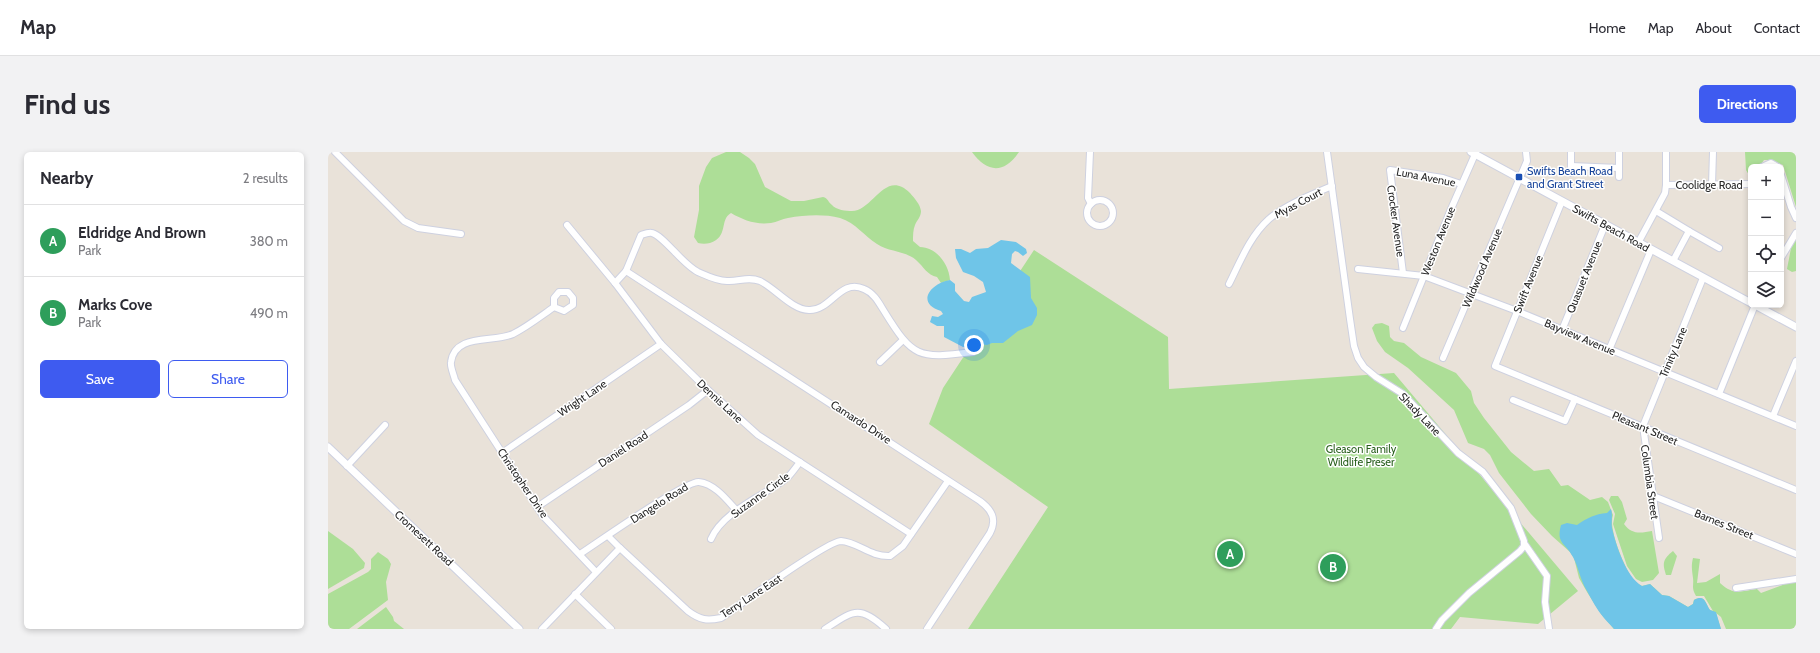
<!DOCTYPE html>
<html lang="en">
<head>
<meta charset="utf-8">
<style>
  :root { --surface:#fff; --page:#f2f2f3; --text:#2b2b33; --muted:#7c7c81; --line:#e1e1e2; --accent:#3e5bf0 }
  body { margin:0; font-family:Cabin,sans-serif; background:var(--page); color:var(--text) }
  .controls { position:absolute; right:12px; top:12px; display:grid; overflow:hidden; border-radius:6px; box-shadow:0 2px 6px #0003 }
  .controls button { width:36px; height:36px; display:grid; place-items:center; padding:0; border:0; border-bottom:1px solid var(--line); background:var(--surface); color:var(--text); font:20px sans-serif }
  .you { position:absolute; left:646px; top:193px; width:14px; height:14px; margin:-10px; border:3px solid #fff; border-radius:50%; background:#1a73e8; box-shadow:0 0 0 6px #1a73e833 }
  .badge { display:grid; place-items:center; width:26px; height:26px; border-radius:50%; background:var(--accent); color:#fff; font-size:13px; font-weight:700 }
  .pin { position:absolute; translate:-50% -50%; border:2px solid #fff; box-shadow:0 1px 4px #0006 }
  .list { margin:0; padding:0; list-style:none }
  h2 { display:flex; justify-content:space-between; align-items:center; height:52px; margin:0; padding:0 16px; font-size:17px }
  h2 small { font-size:13px; font-weight:400; color:var(--muted) }
  .list li { display:grid; grid-template-columns:26px 1fr auto; gap:12px; align-items:center; box-sizing:border-box; height:72px; padding:0 16px; border-top:1px solid var(--line) }
  .list b { display:block; font-size:15px; white-space:nowrap }
  .list p { margin:0; font-size:13px; white-space:nowrap; color:var(--muted) }
  .list em { font-size:13px; font-style:normal; color:var(--muted) }
  .actions { display:flex; gap:8px; padding:12px 16px }
  .actions a { flex:1; padding:9px 0; border:1px solid var(--accent); border-radius:6px; text-align:center; font-size:14px; color:var(--accent) }
  .actions .main { background:var(--accent); color:#fff }
  .icon { flex:none; width:22px; height:22px; fill:none; stroke:currentColor; stroke-width:2; stroke-linecap:round; stroke-linejoin:round }
  .map { position:relative; flex:none; width:1468px; height:477px; overflow:hidden; border-radius:6px }
  header { display:flex; align-items:center; gap:24px; box-sizing:border-box; height:56px; padding:0 20px; background:var(--surface); border-bottom:1px solid var(--line) }
  header strong { font-size:19px }
  nav { display:flex; gap:22px; margin-inline-start:auto; font-size:14px }
  .intro { display:flex; align-items:center; justify-content:space-between; box-sizing:border-box; height:96px; padding:0 24px }
  h1 { margin:0; font-size:28px }
  .button { padding:10px 18px; border-radius:6px; background:var(--accent); color:#fff; font-size:14px; font-weight:700 }
  main { display:flex; gap:24px; padding:0 24px }
  aside { flex:1; background:var(--surface); border-radius:6px; box-shadow:0 2px 6px #0003 }
  .map>svg:first-child { display:block }
  .green { fill:#adde97 }
  .water { fill:#6fc5e8 }
  .lines { fill:none; stroke-linecap:round; stroke-linejoin:round }
  .minor-casing { stroke:#ced1e0; stroke-width:8 }
  .tertiary-casing { stroke:#ced1e0; stroke-width:9 }
  .minor { stroke:#fff; stroke-width:6 }
  .tertiary { stroke:#fff; stroke-width:7 }
  .transit-dot { fill:#1a4fb4; stroke:#fff; stroke-width:1.5 }
  .labels { text-anchor:middle; stroke-width:3; stroke-linejoin:round; paint-order:stroke }
  .transit-label { font-size:11px; fill:#164399; stroke:#fff; text-anchor:start }
  .street-label { font-size:11px; fill:#272727; stroke:#fff }
  .park-label { font-size:11px; fill:#285f1c; stroke:#fff }
</style>
</head>
<body>
<header>
<strong>Map</strong>
<nav><a>Home</a><a>Map</a><a>About</a><a>Contact</a></nav>
</header>
<div class="intro"><h1>Find us</h1><a class="button">Directions</a></div>
<main>
<aside>
<h2>Nearby<small>2 results</small></h2>
<ul class="list">
<li><span class="badge" style="background:#2e9e5b">A</span><div><b>Eldridge And Brown</b><p>Park</p></div><em>380 m</em></li>
<li><span class="badge" style="background:#2e9e5b">B</span><div><b>Marks Cove</b><p>Park</p></div><em>490 m</em></li>
</ul>
<div class="actions"><a class="main">Save</a><a>Share</a></div>
</aside>
<div class="map">
<svg width="1468" height="477" viewBox="0 0 1468 477">
  <rect width="100%" height="100%" fill="#e9e2d9"/>
  <!-- green -->
  <g class="green">
    <path d="M398,0H412L421,6L427,12L437,35L463,49H476L495,45C500,46 500,50 504,53C508,58 518,59 524,59C545,59 557,16 582,41C587,47 592,52 593,59C593,65 589,68 587,73C585,78 585,83 585,89L592,95C608,95 621,112 622,128L613,131L609,125C599,123 596,115 588,108C578,99 561,100 549,92C536,84 528,71 512,66C496,62 477,63 460,66C454,67 449,70 443,71C428,73 415,68 403,61C391,68 401,85 382,91C378,92 374,92 370,91L366,85L371,58V34L378,15L384,6Z"/>
    <path d="M644,0H691C676,22 659,21 644,0Z"/>
    <polygon points="1417,0 1468,0 1468,55 1455,13 1443,8 1436,8 1431,15 1423,15 1423,23 1421,23 1418,18"/>
    <polygon points="1468,85 1468,119 1464,120 1459,117 1464,91"/>
    <polygon points="706,98 840,185 841,237 1066,221 1250,439 1210,472 1132,465 1123,477 640,477 720,355 601,272 615,236"/>
    <path d="M1054,171L1061,174L1062,185L1066,189L1076,191L1093,205L1128,221L1143,239L1146,251L1156,266L1183,300L1206,319L1221,317L1233,334L1240,333L1262,348L1274,345L1280,350L1285,363C1280,377 1296,414 1304,426C1307,430 1310,432 1314,434L1322,432L1334,443L1341,444L1360,455L1365,452L1366,448C1377,442 1377,451 1382,458L1385,459L1376,444H1368C1363,435 1366,434 1365,426C1364,418 1363,414 1365,406L1372,407L1369,431L1378,430L1392,422V431C1406,444 1413,439 1429,437L1433,441L1457,432L1468,430V477H1398L1393,465L1388,461L1393,477H1286L1273,462L1259,440L1251,426L1246,406L1242,400L1224,384L1203,362L1171,321L1162,303L1156,297L1140,291L1126,258L1080,216L1057,200L1049,189L1044,176L1047,172Z"/>
    <path d="M1283,344H1290L1294,350L1299,367L1296,372C1304,383 1313,381 1324,379L1331,421L1325,428L1314,430L1308,427L1299,414L1285,372L1287,362L1281,348Z"/>
    <polygon points="0,379 25,397 37,411 36,416 0,437"/>
    <path d="M1345,399L1349,404L1343,423H1338C1334,411 1335,407 1345,399Z"/>
    <polygon points="50,400 60,407 63,412 58,430 60,448 21,477 0,477 0,442 40,420 43,417 43,407"/>
    <polygon points="58,455 65,465 66,469 76,477 29,477"/>
  </g>
  <!-- water -->
  <g class="water">
    <path d="M673,88L688,90L698,97L699,101L695,104L690,100L687,99L684,102L683,111L702,125L703,146L709,156V163L704,173L690,179L675,191H664L659,193L652,192L635,195L616,185V174H609L602,170L604,164L610,165L615,162L613,159C587,151 603,131 622,128L627,132V139L636,149L641,150L644,145L658,140L655,130L646,124L635,120L628,106L627,97H633L642,101L648,97L660,96Z"/>
    <path d="M1283,357C1285,364 1283,369 1284,376C1288,393 1298,425 1314,434L1322,432L1334,443L1341,444L1360,455L1365,452L1366,448C1377,442 1377,451 1382,458L1388,460L1393,477H1286C1283,473 1279,470 1276,466C1269,458 1264,448 1259,439C1252,428 1251,416 1245,405C1237,390 1228,392 1233,373L1239,371L1249,373C1259,366 1267,362 1279,361Z"/>
  </g>
  <g class="lines">
    <defs>
      <g id="minor">
        <polyline points="7,0 76,69 90,76 133,82"/>
        <polyline points="762,0 760,46 763,52"/>
        <polyline points="999,0 1022,167 1026,194 1030,206 1036,215 1048,225 1075,242 1130,301 1155,320 1183,356 1196,389 1196,394 1192,399 1141,441 1114,468 1108,477"/>
        <polyline points="1243,14 1291,16"/>
        <polyline points="1434,15 1443,11 1450,15"/>
        <polyline points="1243,21 1243,0"/>
        <polyline points="1453,23 1463,55 1468,66"/>
        <polyline points="1291,25 1291,0"/>
        <polyline points="1338,33 1423,32"/>
        <polyline points="1384,33 1385,0"/>
        <circle cx="772" cy="61" r="13"/>
        <polyline points="1234,49 1167,214 1468,338"/>
        <polyline points="1328,59 1361,79 1345,109"/>
        <polyline points="239,73 287,131 333,192 380,238 430,283 583,382"/>
        <polyline points="1361,79 1391,96"/>
        <polyline points="1310,91 1337,41 1338,33 1338,0"/>
        <polyline points="1453,106 1468,81"/>
        <polyline points="1030,117 1096,124 1189,159 1468,274"/>
        <path d="M298,119L313,83C316,82 321,80 324,81C336,84 354,112 370,120C379,124 389,129 399,129C410,130 420,124 432,129C447,136 464,158 481,158C503,159 512,126 536,137C546,141 551,151 556,159C585,206 590,207 645,200"/>
        <polyline points="1075,121 1062,18 1115,26 1133,32"/>
        <path d="M287,131L298,119L652,349C664,358 669,367 662,381L599,477"/>
        <path d="M901,132C912,110 922,84 941,67C959,52 983,43 1004,34"/>
        <path d="M226,155V146L231,140H240L245,146V153L236,159L226,155C213,164 199,175 185,182C165,191 127,181 123,210C122,215 126,223 127,228L215,364L268,420"/>
        <polyline points="1075,176 1123,57 1148,0"/>
        <polyline points="1234,178 1277,73"/>
        <polyline points="1281,198 1323,98"/>
        <polyline points="1115,206 1199,9 1198,0"/>
        <polyline points="552,210 575,188"/>
        <polyline points="1391,242 1427,153"/>
        <polyline points="1185,248 1237,269 1247,247"/>
        <polyline points="1445,264 1468,209"/>
        <polyline points="174,301 333,192"/>
        <polyline points="19,314 57,273"/>
        <polyline points="1323,343 1468,402"/>
        <polyline points="209,355 361,253 380,238"/>
        <polyline points="280,384 292,396"/>
        <polyline points="1331,386 1315,274 1375,126"/>
        <path d="M383,387C395,359 436,344 460,325C464,321 468,315 472,310"/>
        <polyline points="1196,391 1219,424 1217,450 1221,477"/>
        <path d="M252,402C269,391 358,328 371,330C387,332 399,348 409,359"/>
        <polyline points="1408,436 1468,427"/>
        <polyline points="247,442 283,477"/>
        <path d="M214,477L292,396L360,459C372,468 379,469 393,466C410,454 499,389 513,389C530,390 542,405 562,404L575,394L620,329"/>
        <path d="M497,477C525,459 531,452 558,477"/>
      </g>
      <g id="tertiary">
        <polyline points="1143,0 1423,151"/>
        <polyline points="1427,153 1468,175"/>
        <polyline points="0,295 191,477"/>
      </g>
    </defs>
    <!-- minor casing -->
    <use href="#minor" class="minor-casing"/>
    <!-- tertiary casing -->
    <use href="#tertiary" class="tertiary-casing"/>
    <!-- minor -->
    <use href="#minor" class="minor"/>
    <!-- tertiary -->
    <use href="#tertiary" class="tertiary"/>
  </g>
  <!-- markers -->
  <rect class="transit-dot" x="1187" y="21" width="8" height="8" rx="2"/>
  <g class="labels">
    <!-- transit labels -->
    <g class="transit-label">
      <text x="1199" y="23">Swifts Beach Road<tspan x="1199" dy="13">and Grant Street</tspan></text>
    </g>
    <!-- street labels -->
    <g class="street-label">
      <text transform="translate(1098 25) rotate(11)" y="4">Luna Avenue</text>
      <text x="1381" y="37">Coolidge Road</text>
      <text transform="translate(970 51) rotate(-28)" y="4">Myas Court</text>
      <text transform="translate(1068 69) rotate(82)" y="4">Crocker Avenue</text>
      <text transform="translate(1283 76) rotate(29)" y="4">Swifts Beach Road</text>
      <text transform="translate(1110 89) rotate(-68)" y="4">Weston Avenue</text>
      <text transform="translate(1154 116) rotate(-67)" y="4">Wildwood Avenue</text>
      <text transform="translate(1256 125) rotate(-68)" y="4">Quasuet Avenue</text>
      <text transform="translate(1200 132) rotate(-68)" y="4">Swift Avenue</text>
      <text transform="translate(1252 185) rotate(23)" y="4">Bayview Avenue</text>
      <text transform="translate(1345 200) rotate(-67)" y="4">Trinity Lane</text>
      <text transform="translate(254 246) rotate(-34)" y="4">Wright Lane</text>
      <text transform="translate(392 249) rotate(43)" y="4">Dennis Lane</text>
      <text transform="translate(1092 262) rotate(46)" y="4">Shady Lane</text>
      <text transform="translate(533 270) rotate(33)" y="4">Camardo Drive</text>
      <text transform="translate(1317 276) rotate(23)" y="4">Pleasant Street</text>
      <text transform="translate(295 297) rotate(-33)" y="4">Daniel Road</text>
      <text transform="translate(1322 330) rotate(82)" y="4">Columbia Street</text>
      <text transform="translate(195 331) rotate(56)" y="4">Christopher Drive</text>
      <text transform="translate(432 343) rotate(-36)" y="4">Suzanne Circle</text>
      <text transform="translate(331 351) rotate(-32)" y="4">Dangelo Road</text>
      <text transform="translate(1396 372) rotate(22)" y="4">Barnes Street</text>
      <text transform="translate(96 386) rotate(43)" y="4">Cromesett Road</text>
      <text transform="translate(423 444) rotate(-33)" y="4">Terry Lane East</text>
    </g>
    <!-- park labels -->
    <g class="park-label">
      <text x="1033" y="301">Gleason Family<tspan x="1033" dy="13">Wildlife Preser</tspan></text>
    </g>
  </g>
</svg>
<div class="controls">
<button>+</button>
<button>−</button>
<button><svg class="icon" aria-label="locate" viewBox="0 0 24 24"><circle cx="12" cy="12" r="6"/><path d="M12 2v4M12 18v4M2 12h4M18 12h4"/></svg></button>
<button><svg class="icon" aria-label="layers" viewBox="0 0 24 24"><path d="M12 4l9 5-9 5-9-5zM3 14l9 5 9-5"/></svg></button>
</div>
<div class="you"></div>
<div class="pin badge" style="left:902px;top:402px;background:#2e9e5b">A</div>
<div class="pin badge" style="left:1005px;top:415px;background:#2e9e5b">B</div>
</div>
</main>
</body>
</html>
